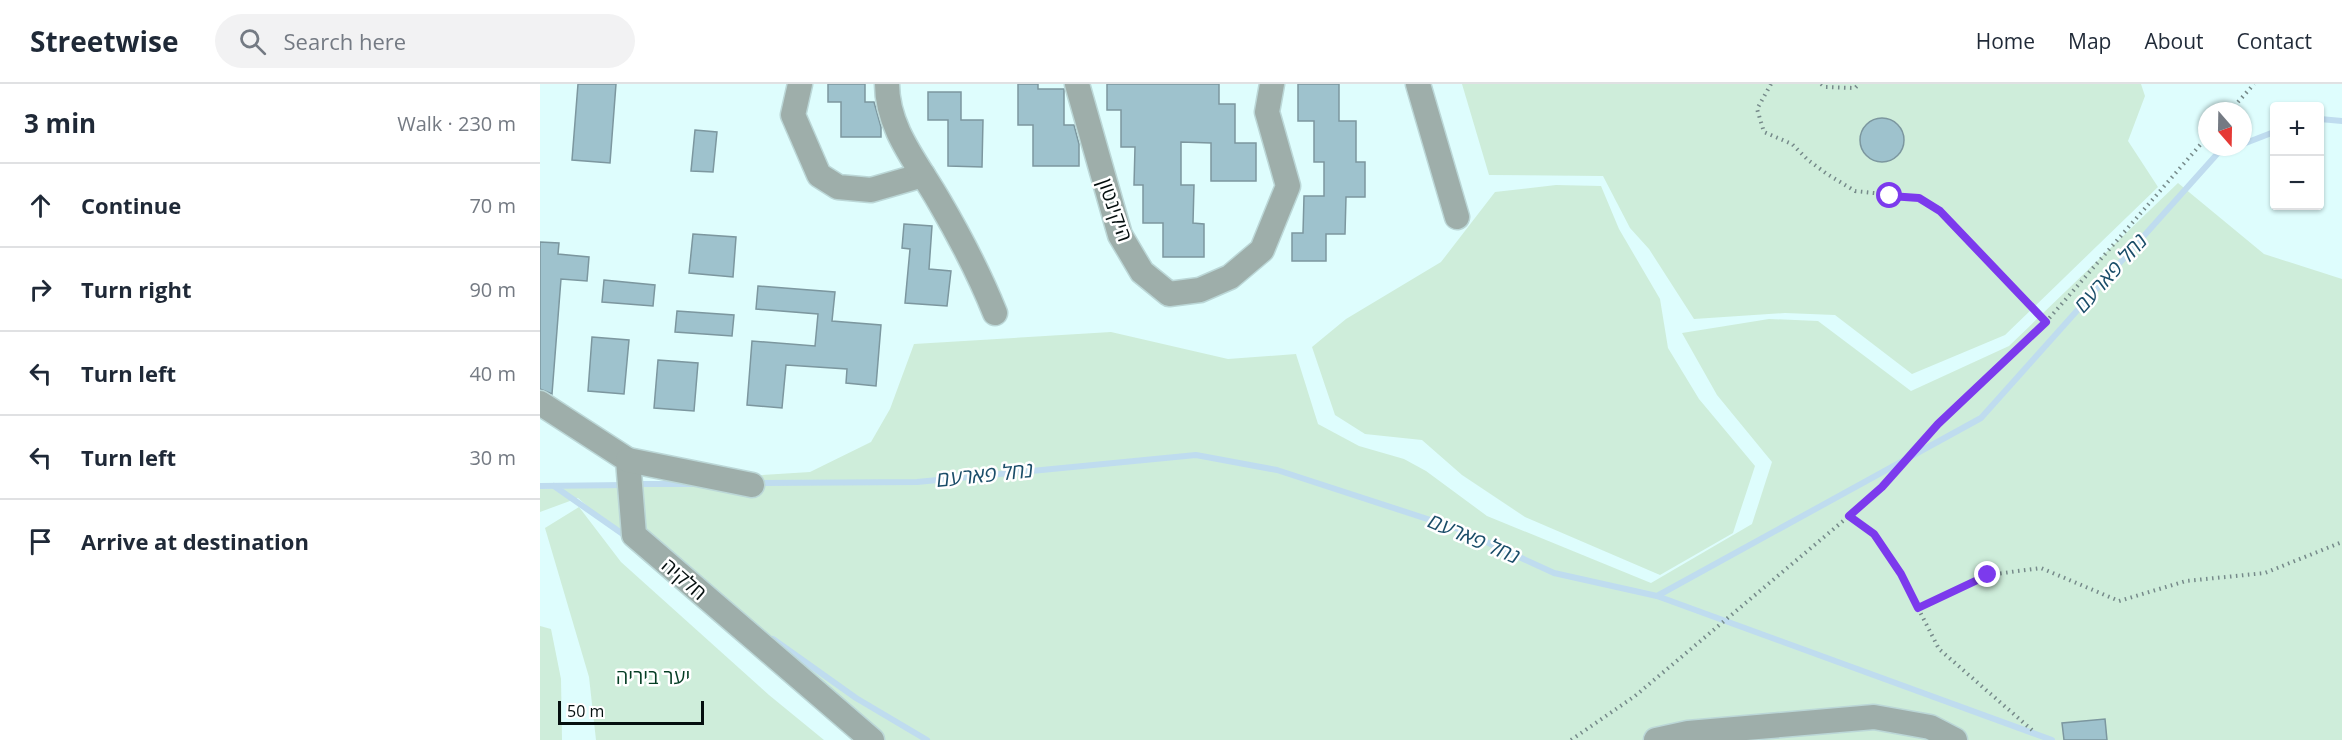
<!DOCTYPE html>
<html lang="en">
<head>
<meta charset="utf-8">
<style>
  :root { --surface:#fff; --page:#f2f2f3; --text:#1f2937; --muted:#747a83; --line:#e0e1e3 }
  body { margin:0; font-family:"Open Sans",Heebo,sans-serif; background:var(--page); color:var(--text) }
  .controls { position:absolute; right:18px; top:18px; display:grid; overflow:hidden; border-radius:6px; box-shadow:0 2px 4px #0004 }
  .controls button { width:54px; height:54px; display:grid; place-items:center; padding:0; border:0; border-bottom:2px solid var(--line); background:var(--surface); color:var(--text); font:30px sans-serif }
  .compass { position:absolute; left:1658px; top:18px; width:54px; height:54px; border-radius:50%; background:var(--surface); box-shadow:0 2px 4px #0004; rotate:160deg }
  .scale { position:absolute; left:18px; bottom:15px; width:146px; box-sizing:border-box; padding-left:6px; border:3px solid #050f0f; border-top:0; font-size:16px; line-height:21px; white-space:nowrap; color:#050f0f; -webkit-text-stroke:4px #fff; paint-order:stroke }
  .stop { position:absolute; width:18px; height:18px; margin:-14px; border:4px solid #7c3aed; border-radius:50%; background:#fff }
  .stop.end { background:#7c3aed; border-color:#fff; box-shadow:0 2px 6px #0008 }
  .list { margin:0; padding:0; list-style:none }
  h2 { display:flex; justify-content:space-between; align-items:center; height:78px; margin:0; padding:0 24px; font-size:26px }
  h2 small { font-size:20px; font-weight:400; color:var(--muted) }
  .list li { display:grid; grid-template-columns:39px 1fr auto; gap:18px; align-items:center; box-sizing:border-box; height:84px; padding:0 24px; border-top:2px solid var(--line) }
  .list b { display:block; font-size:22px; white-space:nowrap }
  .list em { font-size:20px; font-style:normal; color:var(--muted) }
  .icon { flex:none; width:33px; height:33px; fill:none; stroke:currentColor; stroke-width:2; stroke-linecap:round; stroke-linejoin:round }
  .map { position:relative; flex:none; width:1802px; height:656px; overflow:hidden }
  header { display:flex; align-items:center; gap:36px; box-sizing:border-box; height:84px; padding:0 30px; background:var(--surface); border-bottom:2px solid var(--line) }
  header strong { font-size:28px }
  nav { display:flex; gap:33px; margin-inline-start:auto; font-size:21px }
  .search { width:420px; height:54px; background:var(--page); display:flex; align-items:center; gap:15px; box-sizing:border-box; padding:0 21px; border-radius:33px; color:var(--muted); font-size:22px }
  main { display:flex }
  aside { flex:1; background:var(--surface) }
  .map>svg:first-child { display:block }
  .green { fill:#ceedda }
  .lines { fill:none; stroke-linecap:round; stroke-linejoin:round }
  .stream { stroke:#bfdcef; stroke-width:6 }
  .building { fill:#9ec2cd; stroke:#7c979f; stroke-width:1.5 }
  .minor-casing { stroke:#bbd7d7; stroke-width:27 }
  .path { stroke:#768a8a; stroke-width:4; stroke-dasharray:1.5 4.5; stroke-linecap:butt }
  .minor { stroke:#9eaeaa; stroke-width:24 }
  .route { stroke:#7c3aed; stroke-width:8 }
  .labels { text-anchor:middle; stroke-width:5; stroke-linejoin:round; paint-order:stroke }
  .street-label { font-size:20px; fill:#050f0f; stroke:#fff }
  .park-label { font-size:20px; fill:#053e25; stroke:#fff }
  .water-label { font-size:21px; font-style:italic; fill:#1a4d69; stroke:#fff }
</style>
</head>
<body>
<header>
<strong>Streetwise</strong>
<div class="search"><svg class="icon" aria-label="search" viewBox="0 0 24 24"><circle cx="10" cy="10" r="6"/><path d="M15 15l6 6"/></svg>Search here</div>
<nav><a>Home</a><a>Map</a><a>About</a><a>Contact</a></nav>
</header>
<main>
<aside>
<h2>3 min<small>Walk · 230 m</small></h2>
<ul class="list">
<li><svg class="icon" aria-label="ahead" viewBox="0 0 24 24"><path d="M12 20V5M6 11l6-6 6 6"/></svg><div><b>Continue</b></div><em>70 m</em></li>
<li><svg class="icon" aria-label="right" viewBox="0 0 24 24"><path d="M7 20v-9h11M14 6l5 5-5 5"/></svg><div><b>Turn right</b></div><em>90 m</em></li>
<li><svg class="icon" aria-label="left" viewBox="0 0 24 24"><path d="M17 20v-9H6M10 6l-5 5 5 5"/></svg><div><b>Turn left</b></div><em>40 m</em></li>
<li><svg class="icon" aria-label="left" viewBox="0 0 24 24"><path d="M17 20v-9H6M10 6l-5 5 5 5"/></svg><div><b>Turn left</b></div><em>30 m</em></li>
<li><svg class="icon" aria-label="arrive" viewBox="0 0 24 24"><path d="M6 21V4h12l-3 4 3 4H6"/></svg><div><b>Arrive at destination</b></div></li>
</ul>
</aside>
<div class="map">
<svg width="1802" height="656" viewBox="0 0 1802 656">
  <rect width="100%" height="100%" fill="#defdfd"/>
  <!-- green -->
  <g class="green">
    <polygon points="922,0 1601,0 1605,12 1588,57 1618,103 1465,251 1372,290 1295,231 1245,229 1154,235 1109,165 1090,144 1063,92 949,91"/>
    <polygon points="1638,99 1724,170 1802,195 1802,656 313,656 38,414 0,428 0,405 270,388 331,358 350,325 374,260 571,248 688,275 756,270 778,340 819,362 864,375 886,387 947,432 1111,499 1212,440 1232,378 1177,311 1142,249 1229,235 1278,237 1371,307 1469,262"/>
    <polygon points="1016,101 1061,102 1079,145 1120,215 1128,264 1159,315 1215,382 1193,449 1120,491 985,433 922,391 882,356 825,350 795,331 772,263 806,235 901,178 955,108"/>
    <polygon points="39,423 81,478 229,611 284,656 56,656 49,593 5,444"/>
    <polygon points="0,542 11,545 21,595 22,656 0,656"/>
  </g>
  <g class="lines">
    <!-- stream -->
    <g class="stream">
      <polyline points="1780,35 1802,37"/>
      <polyline points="1703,60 1734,48"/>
      <polyline points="216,399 377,398 656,371 737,386 918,445 1014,489 1117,512 1441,334 1678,69 1695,63"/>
      <polyline points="96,400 152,400"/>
      <polyline points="0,402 86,401"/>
      <polyline points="14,402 87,453"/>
      <polyline points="1117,512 1512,656"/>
      <polyline points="233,555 316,614 387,656"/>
    </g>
  </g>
  <!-- building -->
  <g class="building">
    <polygon points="38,0 76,0 70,79 32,76"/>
    <polygon points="288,0 325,0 325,18 334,18 341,43 341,53 301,53 301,18 288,18"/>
    <polygon points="478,0 498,0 498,5 524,5 524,41 534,41 539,60 539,82 493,82 493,41 478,41"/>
    <polygon points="567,0 679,0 679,20 695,20 695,59 716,59 716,97 671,97 671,59 641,58 641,101 654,101 653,139 664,140 664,173 623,173 623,139 603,139 603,101 594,101 595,63 581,63 581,26 567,26"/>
    <polygon points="758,0 799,0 799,37 816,37 816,78 825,78 825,113 806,113 805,150 786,150 786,177 752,177 752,149 763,149 764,112 784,112 784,78 774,78 774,37 758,37"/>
    <polygon points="388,8 421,8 421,36 443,36 442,83 408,82 408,36 388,36"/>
    <circle cx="1342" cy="56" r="22"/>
    <polygon points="155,46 177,48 173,88 151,87"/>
    <polygon points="364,140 392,142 389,185 411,187 407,222 365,219 370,165 362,164"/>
    <polygon points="153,150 196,153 193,193 149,189"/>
    <polygon points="0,158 19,159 18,170 49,173 47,197 21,195 12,310 0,305"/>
    <polygon points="64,196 115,201 113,222 62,218"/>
    <polygon points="218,202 295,208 292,237 341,241 336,302 306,299 307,285 246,281 242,324 207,321 212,257 275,262 278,230 216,225"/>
    <polygon points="137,227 194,231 192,252 135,248"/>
    <polygon points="52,253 89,256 84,310 48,307"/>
    <polygon points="118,276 158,279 154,327 114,324"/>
    <polygon points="1565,635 1567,656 1524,656 1522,639"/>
  </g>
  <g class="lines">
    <defs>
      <g id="minor">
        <polyline points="260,0 253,31 279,91 298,103 331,106 383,91"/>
        <path d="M347,0C347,45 378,80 399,117C420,153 439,189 455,229"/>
        <polyline points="537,0 580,151 602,188 629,210 660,206 690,193 722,166 748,102 727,28 732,0"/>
        <polyline points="878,0 917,133"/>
        <polyline points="0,319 88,376 94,451 332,656"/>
        <polyline points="88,376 212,401"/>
        <polyline points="1116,656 1148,649 1334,633 1390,643 1415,656"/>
      </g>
    </defs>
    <!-- minor casing -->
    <use href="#minor" class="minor-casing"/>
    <!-- path -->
    <g class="path">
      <polyline points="1231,0 1217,25 1224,48 1252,60 1268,76 1287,90 1315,107 1379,114 1400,127 1506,238"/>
      <polyline points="1281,0 1285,3 1315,4 1319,0"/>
      <polyline points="1690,27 1714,0"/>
      <polyline points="1309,432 1342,403 1398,340 1506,238 1667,53"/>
      <polyline points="1378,524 1399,565 1492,646"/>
      <polyline points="1031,656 1095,612 1309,432 1334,450 1361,490 1378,524 1448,491 1501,484 1579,517 1646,497 1725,489 1802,458"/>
    </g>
    <!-- minor -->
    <use href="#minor" class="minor"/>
  </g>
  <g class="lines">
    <!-- route -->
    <polyline class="route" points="1350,112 1379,114 1400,127 1506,238 1398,340 1342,403 1309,432 1334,450 1361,490 1378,524 1448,491"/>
  </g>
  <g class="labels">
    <!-- street labels -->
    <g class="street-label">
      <text transform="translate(575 126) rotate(71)" y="7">היקינטון</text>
      <text transform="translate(144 495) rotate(41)" y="7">חלקיה</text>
    </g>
    <!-- park labels -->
    <g class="park-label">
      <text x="113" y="600">יער ביריה</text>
    </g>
    <!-- water labels -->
    <g class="water-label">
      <text transform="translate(1571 189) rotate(-48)" y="7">נחל פארעם</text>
      <text transform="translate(445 391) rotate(-6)" y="7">נחל פארעם</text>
      <text transform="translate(934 455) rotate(23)" y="7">נחל פארעם</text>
    </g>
  </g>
</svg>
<div class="controls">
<button>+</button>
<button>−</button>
</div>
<svg class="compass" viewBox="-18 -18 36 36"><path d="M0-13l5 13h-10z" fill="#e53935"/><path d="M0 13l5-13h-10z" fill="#747a83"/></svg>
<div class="scale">50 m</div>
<div class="stop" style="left:1350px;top:112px"></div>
<div class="stop end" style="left:1448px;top:491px"></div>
</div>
</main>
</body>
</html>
